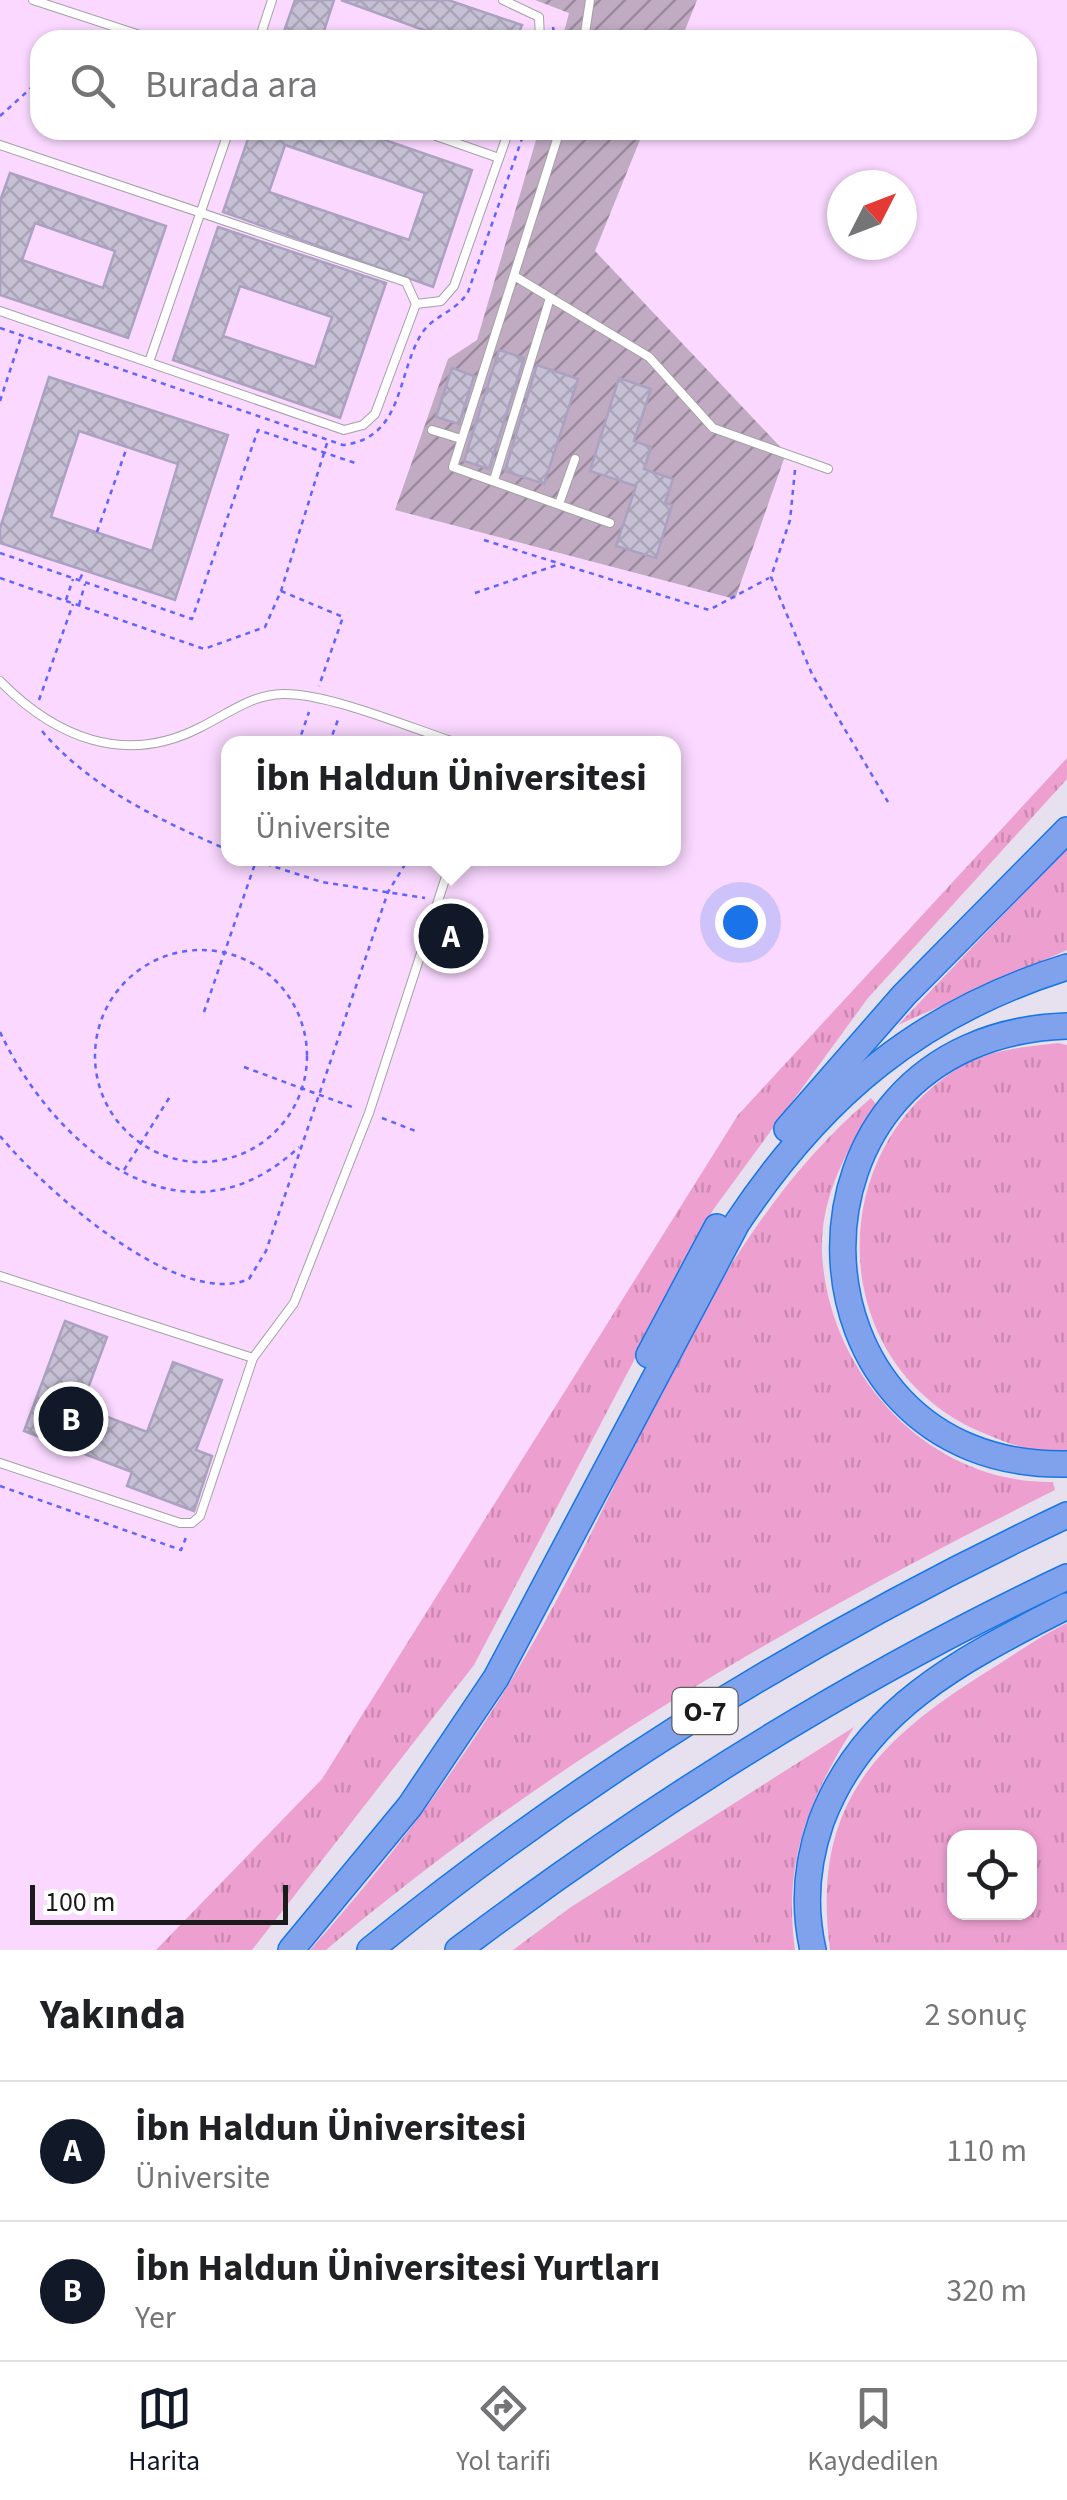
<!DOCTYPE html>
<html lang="tr">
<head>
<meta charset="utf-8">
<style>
  :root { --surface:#fff; --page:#f2f2f2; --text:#202124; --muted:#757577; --line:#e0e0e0; --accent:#111827 }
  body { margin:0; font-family:"Source Sans 3",sans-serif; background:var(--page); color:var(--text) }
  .controls { position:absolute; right:30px; bottom:30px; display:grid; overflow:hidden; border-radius:20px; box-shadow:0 2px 8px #0004 }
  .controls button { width:90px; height:90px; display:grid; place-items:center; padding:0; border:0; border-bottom:2px solid var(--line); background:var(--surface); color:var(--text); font:50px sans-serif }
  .compass { position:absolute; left:827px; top:170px; width:90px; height:90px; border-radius:50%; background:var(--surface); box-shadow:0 2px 8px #0004; rotate:48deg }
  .scale { position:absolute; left:30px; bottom:25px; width:258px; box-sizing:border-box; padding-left:10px; border:5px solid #1b1b1b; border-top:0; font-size:28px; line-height:35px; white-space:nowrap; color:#1b1b1b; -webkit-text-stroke:8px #fff; paint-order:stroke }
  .you { position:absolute; left:740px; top:922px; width:35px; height:35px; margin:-25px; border:8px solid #fff; border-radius:50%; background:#1a73e8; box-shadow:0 0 0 15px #1a73e833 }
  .badge { display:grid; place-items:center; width:65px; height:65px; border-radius:50%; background:var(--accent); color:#fff; font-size:32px; font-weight:700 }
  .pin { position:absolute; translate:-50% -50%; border:5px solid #fff; box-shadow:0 2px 10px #0006 }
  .popup { position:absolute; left:221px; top:736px; width:460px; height:130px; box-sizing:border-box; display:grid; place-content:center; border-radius:20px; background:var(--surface); filter:drop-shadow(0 2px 8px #0005); font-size:32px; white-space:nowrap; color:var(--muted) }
  .popup b { font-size:38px; color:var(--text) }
  .popup::after { content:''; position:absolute; left:50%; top:100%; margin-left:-20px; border:20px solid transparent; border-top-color:var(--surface) }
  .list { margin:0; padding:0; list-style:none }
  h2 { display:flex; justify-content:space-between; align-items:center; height:130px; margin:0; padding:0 40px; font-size:42px }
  h2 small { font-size:32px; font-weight:400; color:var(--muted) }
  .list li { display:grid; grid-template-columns:65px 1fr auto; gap:30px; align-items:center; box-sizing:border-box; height:140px; padding:0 40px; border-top:2px solid var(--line) }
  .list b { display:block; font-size:38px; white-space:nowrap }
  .list p { margin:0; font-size:32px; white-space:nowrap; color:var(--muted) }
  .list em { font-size:32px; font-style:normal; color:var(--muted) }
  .icon { flex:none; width:55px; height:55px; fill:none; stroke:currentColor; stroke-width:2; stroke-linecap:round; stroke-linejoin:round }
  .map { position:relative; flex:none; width:1067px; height:1950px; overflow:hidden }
  .search { position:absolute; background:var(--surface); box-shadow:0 2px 8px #0004; left:30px; right:30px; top:30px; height:110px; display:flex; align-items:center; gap:25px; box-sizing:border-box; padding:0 35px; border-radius:30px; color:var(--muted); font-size:38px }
  .sheet { height:410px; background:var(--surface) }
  nav { display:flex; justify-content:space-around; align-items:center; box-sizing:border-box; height:140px; border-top:2px solid var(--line); background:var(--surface); font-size:28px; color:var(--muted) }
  nav a { display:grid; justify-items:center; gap:5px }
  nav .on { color:var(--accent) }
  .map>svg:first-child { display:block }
  .education { fill:#fad8ff; fill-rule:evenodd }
  .construction { fill:url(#construction-furrows) }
  .grass { fill:url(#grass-tufts); fill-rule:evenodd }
  .building { fill:url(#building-cross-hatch); stroke:#aba1c1; stroke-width:2.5; fill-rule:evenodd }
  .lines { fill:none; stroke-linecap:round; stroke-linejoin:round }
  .lane-casing { stroke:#a2a2a2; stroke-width:10 }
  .highway-casing { stroke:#1676e3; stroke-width:28 }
  .path { stroke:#6063ff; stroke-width:2.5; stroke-dasharray:5 5; stroke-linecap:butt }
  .lane { stroke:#fff; stroke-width:8 }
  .highway { stroke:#80a2ed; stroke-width:25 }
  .labels { text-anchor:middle; stroke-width:8; stroke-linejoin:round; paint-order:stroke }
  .shield { fill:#fff; stroke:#5f5f5f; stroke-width:2.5 }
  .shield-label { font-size:28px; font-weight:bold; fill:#1b1b1b }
</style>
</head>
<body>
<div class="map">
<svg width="1067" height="1950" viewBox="0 0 1067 1950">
  <defs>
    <pattern id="construction-furrows" width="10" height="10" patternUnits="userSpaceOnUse" patternTransform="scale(2.5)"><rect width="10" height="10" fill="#c0abc3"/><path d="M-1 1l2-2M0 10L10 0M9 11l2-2" fill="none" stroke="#9b8a9e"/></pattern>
    <pattern id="grass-tufts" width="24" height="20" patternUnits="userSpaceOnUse" patternTransform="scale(2.5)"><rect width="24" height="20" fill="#eda0d0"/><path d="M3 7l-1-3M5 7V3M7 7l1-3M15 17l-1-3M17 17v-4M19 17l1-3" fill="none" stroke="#cb89b2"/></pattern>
    <pattern id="building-cross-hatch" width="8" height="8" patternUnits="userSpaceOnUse" patternTransform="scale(2.5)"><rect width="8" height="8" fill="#c6c0d5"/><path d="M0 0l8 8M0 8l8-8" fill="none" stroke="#aaa4b6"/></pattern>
  </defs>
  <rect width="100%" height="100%" fill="#e7e0ee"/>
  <!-- education -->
  <path class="education" d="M0,0H1067V758L738,1115L322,1780L156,1950H0ZM40,40H1027V130H40ZM842,185H902V245H842ZM228,744H674V858H228Z"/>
  <!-- construction -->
  <g class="construction">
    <polygon points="535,0 697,0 681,40 562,40 569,13"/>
    <polygon points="539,130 644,130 595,251 786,453 735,599 395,510 448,359 477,340"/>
  </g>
  <!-- grass -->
  <g class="grass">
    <polygon points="1067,758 1067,779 868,998 713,1210 474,1665 252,1950 156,1950 322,1779 738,1115"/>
    <polygon points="1067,848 1067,950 898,1025"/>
    <path d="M1058,1043L1067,1045V1451C1039,1455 1011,1445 986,1434C830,1372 817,1161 955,1070C985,1050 1023,1047 1058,1043Z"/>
    <path d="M871,1098L876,1104C847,1149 820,1197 822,1253C828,1373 928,1484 1053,1482L1055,1490C797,1619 546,1763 326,1950H310C409,1839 493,1722 562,1590C651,1422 722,1224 871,1098Z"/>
    <path d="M1067,1623V1950H830C811,1807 874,1742 988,1671C1014,1655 1040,1636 1067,1623ZM954,1838H1030V1912H954Z"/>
    <path d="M854,1727C808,1800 783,1863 795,1950H513L571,1907Z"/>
  </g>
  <!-- building -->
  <g class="building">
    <polygon points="295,0 334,0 321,40 281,40"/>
    <polygon points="341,0 448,0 522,25 516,40 451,40"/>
    <path d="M251,130H356L472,170L433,287L223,212ZM285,145L425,193L409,240L269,192Z"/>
    <path d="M10,173L166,226L128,338L0,295V201ZM35,223L115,251L103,288L22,260Z"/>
    <path d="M218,227L386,283L340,418L173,360ZM240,286L332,317L315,367L223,336Z"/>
    <polygon points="499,350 524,358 489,469 464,461"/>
    <polygon points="537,365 578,379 544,484 505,471"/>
    <polygon points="452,368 474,376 459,424 436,417"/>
    <path d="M49,377L228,435L175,600L0,543V528ZM79,431L178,464L152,551L51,517Z"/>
    <polygon points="619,378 651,389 634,441 651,447 644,469 673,479 665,503 672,505 656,558 616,546 636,486 590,471"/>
    <polygon points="65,1321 107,1337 81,1407 147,1432 173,1362 222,1380 196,1450 212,1456 194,1511 127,1486 132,1472 24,1431"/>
  </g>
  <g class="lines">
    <defs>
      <g id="lane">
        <polyline points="33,0 155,40"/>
        <polyline points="503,0 539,17 540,40"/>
        <polyline points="259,40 272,0"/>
        <polyline points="584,40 590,0"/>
        <polyline points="419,130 499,158"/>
        <polyline points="560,130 453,467 610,523"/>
        <polyline points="0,145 406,282 416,304"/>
        <polyline points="516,277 649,357 713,428 828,469"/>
        <polyline points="0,311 344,430 363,425 375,414 416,304 441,301 454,286 509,130"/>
        <polyline points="149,362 229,130"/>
        <polyline points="432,430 461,439"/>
        <polyline points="494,480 550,298"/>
        <polyline points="559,504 575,459"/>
        <path d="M0,681C55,737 124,766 199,728C228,714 250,695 283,694C329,693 413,729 460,744"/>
        <polyline points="0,1276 253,1358"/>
        <polyline points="0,1463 180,1523 192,1523 200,1516 253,1358 294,1303 369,1113 452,858"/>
      </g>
      <g id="highway">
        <path d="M1067,1026C762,1036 774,1470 1067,1464"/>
        <polyline points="787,1129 904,995 1067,830"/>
        <polyline points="649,1355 717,1227"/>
        <path d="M291,1950L410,1806L496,1678L737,1223C822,1095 920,1013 1067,967"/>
        <path d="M370,1950C582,1777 819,1632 1067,1515"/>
        <path d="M458,1950C648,1807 852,1678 1067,1577"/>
        <path d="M813,1950C803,1906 806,1865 821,1822C863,1708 965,1658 1067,1606"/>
      </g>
    </defs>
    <!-- lane casing -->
    <use href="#lane" class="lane-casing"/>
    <!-- highway casing -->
    <use href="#highway" class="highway-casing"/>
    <!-- path -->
    <g class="path">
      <polyline points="553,27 555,40"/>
      <polyline points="83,40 90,34"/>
      <polyline points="0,116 40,80"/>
      <polyline points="198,130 215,135"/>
      <path d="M0,328L343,445C404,438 396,375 422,333C434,315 456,312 468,292L525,130"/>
      <polyline points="0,401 21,337"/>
      <polyline points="795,470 790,520 771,577 812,674 888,802"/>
      <polyline points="97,532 127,447"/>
      <polyline points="484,540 709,610 769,578"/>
      <polyline points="0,553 192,619 258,430 355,463"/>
      <polyline points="0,578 204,649 265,627 281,591 328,440"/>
      <polyline points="80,579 84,570"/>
      <polyline points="281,591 343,617 319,686"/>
      <polyline points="475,593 557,565"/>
      <polyline points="66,600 73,579"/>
      <polyline points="79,605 85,584"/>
      <polyline points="39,700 73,604"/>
      <path d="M42,731C90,788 162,821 228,850"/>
      <polyline points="298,744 309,712"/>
      <polyline points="329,744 339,717"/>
      <polyline points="247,858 322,882 425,898"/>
      <circle cx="201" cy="1056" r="106"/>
      <polyline points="204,1012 257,858"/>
      <path d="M0,1032C54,1147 183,1256 299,1147"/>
      <polyline points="244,1067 355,1108"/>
      <polyline points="382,1118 418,1132"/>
      <path d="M0,1136C43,1188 178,1310 249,1279L266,1251L388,892L409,858"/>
      <polyline points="124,1170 171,1095"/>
      <polyline points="0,1486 181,1550 187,1535"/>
    </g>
    <!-- lane -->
    <use href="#lane" class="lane"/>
    <!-- highway -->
    <use href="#highway" class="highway"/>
  </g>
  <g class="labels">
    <!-- shield labels -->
    <rect class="shield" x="672.5" y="1688" width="65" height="46" rx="8"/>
    <g class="shield-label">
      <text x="705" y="1721">O-7</text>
    </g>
  </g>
</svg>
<div class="controls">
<button><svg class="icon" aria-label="locate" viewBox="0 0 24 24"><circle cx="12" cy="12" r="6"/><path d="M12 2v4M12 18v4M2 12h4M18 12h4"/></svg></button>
</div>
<svg class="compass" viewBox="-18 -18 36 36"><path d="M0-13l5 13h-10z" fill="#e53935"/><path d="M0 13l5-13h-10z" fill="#757577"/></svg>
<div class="scale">100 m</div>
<div class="you"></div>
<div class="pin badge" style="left:451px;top:936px">A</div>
<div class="popup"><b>İbn Haldun Üniversitesi</b>Üniversite</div>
<div class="pin badge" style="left:71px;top:1419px">B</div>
<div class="search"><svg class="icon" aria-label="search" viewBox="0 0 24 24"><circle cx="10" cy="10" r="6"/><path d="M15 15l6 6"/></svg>Burada ara</div>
</div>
<section class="sheet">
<h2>Yakında<small>2 sonuç</small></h2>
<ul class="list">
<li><span class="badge">A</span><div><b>İbn Haldun Üniversitesi</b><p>Üniversite</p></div><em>110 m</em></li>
<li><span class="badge">B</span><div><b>İbn Haldun Üniversitesi Yurtları</b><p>Yer</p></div><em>320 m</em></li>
</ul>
</section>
<nav>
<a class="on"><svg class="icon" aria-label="map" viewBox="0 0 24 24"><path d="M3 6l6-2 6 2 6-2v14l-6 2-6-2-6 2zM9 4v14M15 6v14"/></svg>Harita</a>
<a><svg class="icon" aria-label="directions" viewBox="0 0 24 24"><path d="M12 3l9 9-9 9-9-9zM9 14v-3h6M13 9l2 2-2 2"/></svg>Yol tarifi</a>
<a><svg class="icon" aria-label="saved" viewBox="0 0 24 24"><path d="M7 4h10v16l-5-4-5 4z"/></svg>Kaydedilen</a>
</nav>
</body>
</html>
